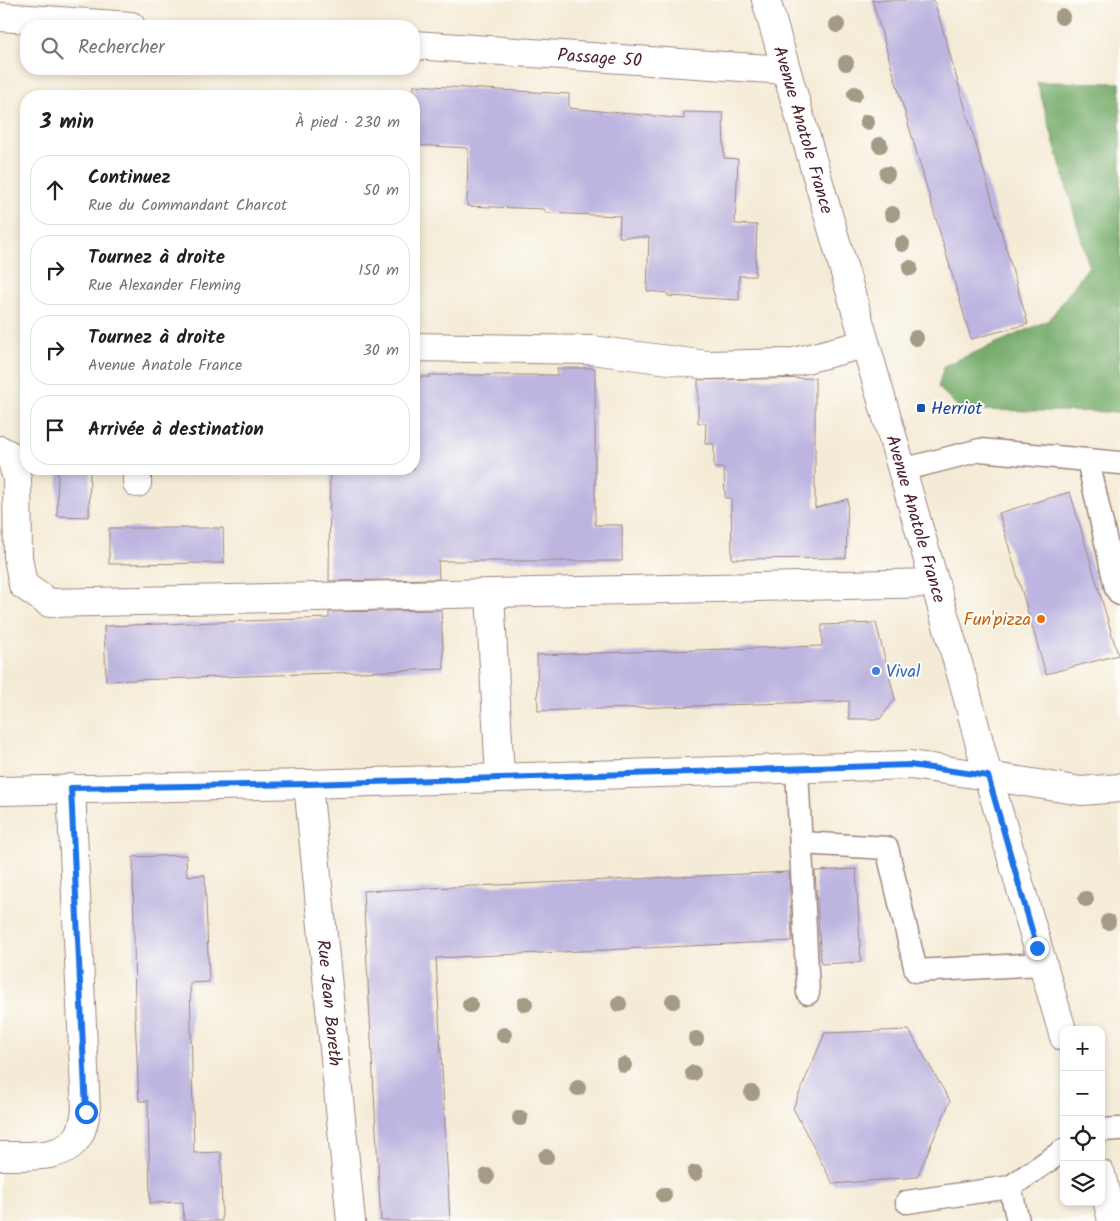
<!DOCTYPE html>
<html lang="fr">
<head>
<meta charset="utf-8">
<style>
  :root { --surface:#fff; --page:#f6f6f6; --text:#202124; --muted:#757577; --line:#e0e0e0 }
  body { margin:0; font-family:Kalam,sans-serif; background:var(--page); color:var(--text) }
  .controls { position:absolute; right:15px; bottom:15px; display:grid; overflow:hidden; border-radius:10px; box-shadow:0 2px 8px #0003 }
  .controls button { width:45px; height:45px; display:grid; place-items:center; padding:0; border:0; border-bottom:1px solid var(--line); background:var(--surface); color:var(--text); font:25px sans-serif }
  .stop { position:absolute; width:15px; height:15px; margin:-11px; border:4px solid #1a73e8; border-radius:50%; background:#fff }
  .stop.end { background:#1a73e8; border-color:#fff; box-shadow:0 1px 5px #0008 }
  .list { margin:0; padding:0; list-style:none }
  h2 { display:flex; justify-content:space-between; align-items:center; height:65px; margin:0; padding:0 20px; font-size:21px }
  h2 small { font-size:16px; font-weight:400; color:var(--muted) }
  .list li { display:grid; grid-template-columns:32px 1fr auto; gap:15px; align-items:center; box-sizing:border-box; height:70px; margin:0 10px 10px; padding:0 10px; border:1px solid var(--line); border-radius:20px }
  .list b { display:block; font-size:19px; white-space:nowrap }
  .list p { margin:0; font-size:16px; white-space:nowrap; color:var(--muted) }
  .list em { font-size:16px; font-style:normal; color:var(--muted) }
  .icon { flex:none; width:28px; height:28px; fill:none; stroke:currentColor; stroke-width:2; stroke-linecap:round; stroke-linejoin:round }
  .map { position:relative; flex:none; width:1120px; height:1221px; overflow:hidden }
  .search { position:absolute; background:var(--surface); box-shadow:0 2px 8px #0003; left:20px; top:20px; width:400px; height:55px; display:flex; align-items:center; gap:12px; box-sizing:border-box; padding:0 18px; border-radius:20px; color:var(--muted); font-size:19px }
  .panel { position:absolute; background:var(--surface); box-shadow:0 2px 8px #0003; left:20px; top:90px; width:400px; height:385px; border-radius:20px }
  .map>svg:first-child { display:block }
  .forest { fill:#75ac6b; stroke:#60664b }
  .building { fill:#bdb5e0 }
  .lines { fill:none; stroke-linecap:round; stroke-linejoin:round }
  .service-casing { stroke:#9f8580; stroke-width:25 }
  .minor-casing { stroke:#9f8580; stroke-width:30 }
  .tertiary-casing { stroke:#9f8580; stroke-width:30 }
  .primary-casing { stroke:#9f8580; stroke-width:30 }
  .service { stroke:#fff; stroke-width:22 }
  .minor { stroke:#fff; stroke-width:28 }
  .tertiary { stroke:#fff; stroke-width:28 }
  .primary { stroke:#fff; stroke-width:28 }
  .tree { fill:#a49b87 }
  .route { stroke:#1a73e8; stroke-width:6 }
  .transit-dot { fill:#1a4fb4; stroke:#fdfcf7; stroke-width:2 }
  .food-dot { fill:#e8710a; stroke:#fdfcf7; stroke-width:2 }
  .shop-dot { fill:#3f7fe0; stroke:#fdfcf7; stroke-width:2 }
  .labels { text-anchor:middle; stroke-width:4; stroke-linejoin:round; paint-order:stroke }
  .street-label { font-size:18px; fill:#4a1f2b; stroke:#fdfcf7 }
  .transit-label { font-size:18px; fill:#164399; stroke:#fdfcf7; text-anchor:start }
  .food-label { font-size:18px; fill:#c56008; stroke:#fdfcf7; text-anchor:end }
  .shop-label { font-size:18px; fill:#366cbe; stroke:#fdfcf7; text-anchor:start }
</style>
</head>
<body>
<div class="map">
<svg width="1120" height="1221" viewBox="0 0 1120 1221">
  <rect width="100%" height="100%" fill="#fdfcf7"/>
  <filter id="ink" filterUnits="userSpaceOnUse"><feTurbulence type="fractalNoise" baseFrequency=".02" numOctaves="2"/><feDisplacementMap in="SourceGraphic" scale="10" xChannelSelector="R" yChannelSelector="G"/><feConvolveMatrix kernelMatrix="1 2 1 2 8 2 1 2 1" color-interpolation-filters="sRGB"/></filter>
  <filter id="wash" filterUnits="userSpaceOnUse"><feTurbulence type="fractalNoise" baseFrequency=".0096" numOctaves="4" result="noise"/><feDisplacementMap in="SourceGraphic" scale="20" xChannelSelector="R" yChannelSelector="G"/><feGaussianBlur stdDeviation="1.12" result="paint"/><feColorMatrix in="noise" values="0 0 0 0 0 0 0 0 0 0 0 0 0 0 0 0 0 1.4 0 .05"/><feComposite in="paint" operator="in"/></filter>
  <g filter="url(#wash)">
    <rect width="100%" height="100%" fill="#f4ebd6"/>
    <!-- forest -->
    <polygon class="forest" points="1037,82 1120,83 1120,412 961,410 938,387 944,366 1049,320 1089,266"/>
    <g id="blocks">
      <!-- building -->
      <g class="building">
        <polygon points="872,0 934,0 1028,324 971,339"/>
        <polygon points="414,85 569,94 569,108 684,119 684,112 723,113 724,158 738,159 735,224 757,225 755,276 739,276 739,300 668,296 668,293 647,291 649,237 619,237 620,216 546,213 544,209 467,206 468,148 414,145"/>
        <polygon points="557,368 595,368 595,525 622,525 622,561 438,561 439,579 329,581 330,469 414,469 414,377 430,377 429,375 558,375"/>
        <polygon points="815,378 815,508 848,499 846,558 732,559 731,498 725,498 724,468 714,468 714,444 705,444 706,423 698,423 698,380"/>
        <polygon points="58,469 90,469 89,517 57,516"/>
        <polygon points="1070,492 1118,655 1046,674 999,513"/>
        <polygon points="109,528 223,528 224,563 109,564"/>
        <polygon points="441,610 444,669 106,681 104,626 329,618 329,612"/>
        <polygon points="876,623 895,699 880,719 849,719 849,701 538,711 537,655 822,646 822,625"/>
        <polygon points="186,855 187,876 205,875 209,982 190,983 194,1153 221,1152 222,1221 184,1221 183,1202 150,1203 148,1101 139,1101 135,1016 133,857"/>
        <polygon points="856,869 861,962 821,964 815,871"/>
        <polygon points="789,872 792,941 436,958 450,1221 381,1221 363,891"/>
        <polygon points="909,1030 950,1101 917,1177 833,1184 793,1108 825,1033"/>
      </g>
    </g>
  </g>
  <g filter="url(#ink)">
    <use href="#blocks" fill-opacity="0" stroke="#9f8580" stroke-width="1"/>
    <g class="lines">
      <defs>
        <g id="service">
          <polyline points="1088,460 1116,588 1120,594"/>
          <polyline points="902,470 980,450 1120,463"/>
          <polyline points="797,768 808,993"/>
          <polyline points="801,843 887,848 916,971 1042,964"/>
          <polyline points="1101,1130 1120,1129"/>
          <polyline points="1010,1187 1018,1221"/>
          <polyline points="907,1202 1010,1187 1064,1150"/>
        </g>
        <g id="minor">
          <polyline points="0,17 131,26"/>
          <path id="s1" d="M414,45L786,70"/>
          <polyline points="414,347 592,350 707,365 790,363 865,344"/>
          <polyline points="0,450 10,455 17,478 18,557 23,585 49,603 935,583"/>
          <polyline points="137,483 137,469"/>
          <polyline points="490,594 500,777"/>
          <path id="s2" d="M308,784L351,1221"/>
          <polyline points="0,791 308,784 910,765 988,776"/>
          <path d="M0,1156C25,1155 65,1161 79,1135C83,1129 84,1119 86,1112L71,788"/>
        </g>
        <polyline id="tertiary" points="988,776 1081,791 1120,788"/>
        <g id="primary">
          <path id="s3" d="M766,0L964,684L988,776L1064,1037"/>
          <polyline points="1101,1174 1112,1221"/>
        </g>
      </defs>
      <!-- service casing -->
      <use href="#service" class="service-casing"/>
      <!-- minor casing -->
      <use href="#minor" class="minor-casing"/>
      <!-- tertiary casing -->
      <use href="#tertiary" class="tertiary-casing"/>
      <!-- primary casing -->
      <use href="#primary" class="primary-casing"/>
      <!-- service -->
      <use href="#service" class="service"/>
      <!-- minor -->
      <use href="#minor" class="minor"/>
      <!-- tertiary -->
      <use href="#tertiary" class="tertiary"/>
      <!-- primary -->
      <use href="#primary" class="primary"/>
    </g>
    <!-- trees -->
    <g class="tree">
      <circle cx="1062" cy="17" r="8"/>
      <circle cx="837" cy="25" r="8"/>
      <circle cx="846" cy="63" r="8"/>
      <circle cx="855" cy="94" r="8"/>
      <circle cx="867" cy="122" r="8"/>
      <circle cx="880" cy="145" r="8"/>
      <circle cx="887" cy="174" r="8"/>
      <circle cx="892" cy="214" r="8"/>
      <circle cx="902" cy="244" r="8"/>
      <circle cx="910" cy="268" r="8"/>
      <circle cx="916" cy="338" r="8"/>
      <circle cx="1086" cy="899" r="8"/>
      <circle cx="1108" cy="922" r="8"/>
      <circle cx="673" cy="1001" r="8"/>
      <circle cx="525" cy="1004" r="8"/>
      <circle cx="619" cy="1004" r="8"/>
      <circle cx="470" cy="1005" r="8"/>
      <circle cx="504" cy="1035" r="8"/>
      <circle cx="696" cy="1039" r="8"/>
      <circle cx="624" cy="1065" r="8"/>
      <circle cx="693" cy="1073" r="8"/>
      <circle cx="578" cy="1088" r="8"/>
      <circle cx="752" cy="1093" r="8"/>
      <circle cx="520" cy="1118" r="8"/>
      <circle cx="546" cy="1157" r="8"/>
      <circle cx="695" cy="1173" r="8"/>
      <circle cx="487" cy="1176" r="8"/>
      <circle cx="664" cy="1195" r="8"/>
    </g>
  </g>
  <g class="lines" filter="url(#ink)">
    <!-- route -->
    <polyline class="route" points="86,1112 71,788 308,784 910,765 988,776 1037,948"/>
  </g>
  <!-- markers -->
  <rect class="transit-dot" x="916" y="403" width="10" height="10" rx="2.5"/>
  <circle class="food-dot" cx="1041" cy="619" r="5"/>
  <circle class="shop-dot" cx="876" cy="671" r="5"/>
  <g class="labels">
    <!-- street labels -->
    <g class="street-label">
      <text dy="6" stroke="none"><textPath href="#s1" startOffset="186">Passage 50</textPath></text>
      <text dy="6" stroke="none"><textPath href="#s3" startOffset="135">Avenue Anatole France</textPath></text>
      <text dy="6" stroke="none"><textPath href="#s3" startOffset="540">Avenue Anatole France</textPath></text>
      <text dy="6" stroke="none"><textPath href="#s2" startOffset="220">Rue Jean Bareth</textPath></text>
    </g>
    <!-- transit labels -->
    <g class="transit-label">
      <text x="931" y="414">Herriot</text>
    </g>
    <!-- food labels -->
    <g class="food-label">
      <text x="1031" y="625">Fun'pizza</text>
    </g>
    <!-- shop labels -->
    <g class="shop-label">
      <text x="886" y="677">Vival</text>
    </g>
  </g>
</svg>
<div class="controls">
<button>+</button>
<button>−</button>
<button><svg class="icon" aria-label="locate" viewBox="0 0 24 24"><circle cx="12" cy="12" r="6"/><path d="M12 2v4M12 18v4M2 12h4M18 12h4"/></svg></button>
<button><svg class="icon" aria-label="layers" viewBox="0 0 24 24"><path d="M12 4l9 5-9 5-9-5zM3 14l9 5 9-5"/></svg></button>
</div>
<div class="stop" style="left:86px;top:1112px"></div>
<div class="stop end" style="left:1037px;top:948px"></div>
<div class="search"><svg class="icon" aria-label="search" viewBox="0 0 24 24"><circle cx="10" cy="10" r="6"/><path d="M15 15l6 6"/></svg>Rechercher</div>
<section class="panel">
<h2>3 min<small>À pied · 230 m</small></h2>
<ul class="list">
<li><svg class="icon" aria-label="ahead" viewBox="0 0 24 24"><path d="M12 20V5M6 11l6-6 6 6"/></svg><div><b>Continuez</b><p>Rue du Commandant Charcot</p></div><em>50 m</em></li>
<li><svg class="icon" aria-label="right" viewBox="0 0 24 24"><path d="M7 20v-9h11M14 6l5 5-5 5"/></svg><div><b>Tournez à droite</b><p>Rue Alexander Fleming</p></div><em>150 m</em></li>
<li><svg class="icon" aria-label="right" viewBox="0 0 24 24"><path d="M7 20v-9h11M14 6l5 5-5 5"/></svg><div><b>Tournez à droite</b><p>Avenue Anatole France</p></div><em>30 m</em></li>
<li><svg class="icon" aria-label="arrive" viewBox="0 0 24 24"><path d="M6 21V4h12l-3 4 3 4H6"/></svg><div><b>Arrivée à destination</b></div></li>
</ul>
</section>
</div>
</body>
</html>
